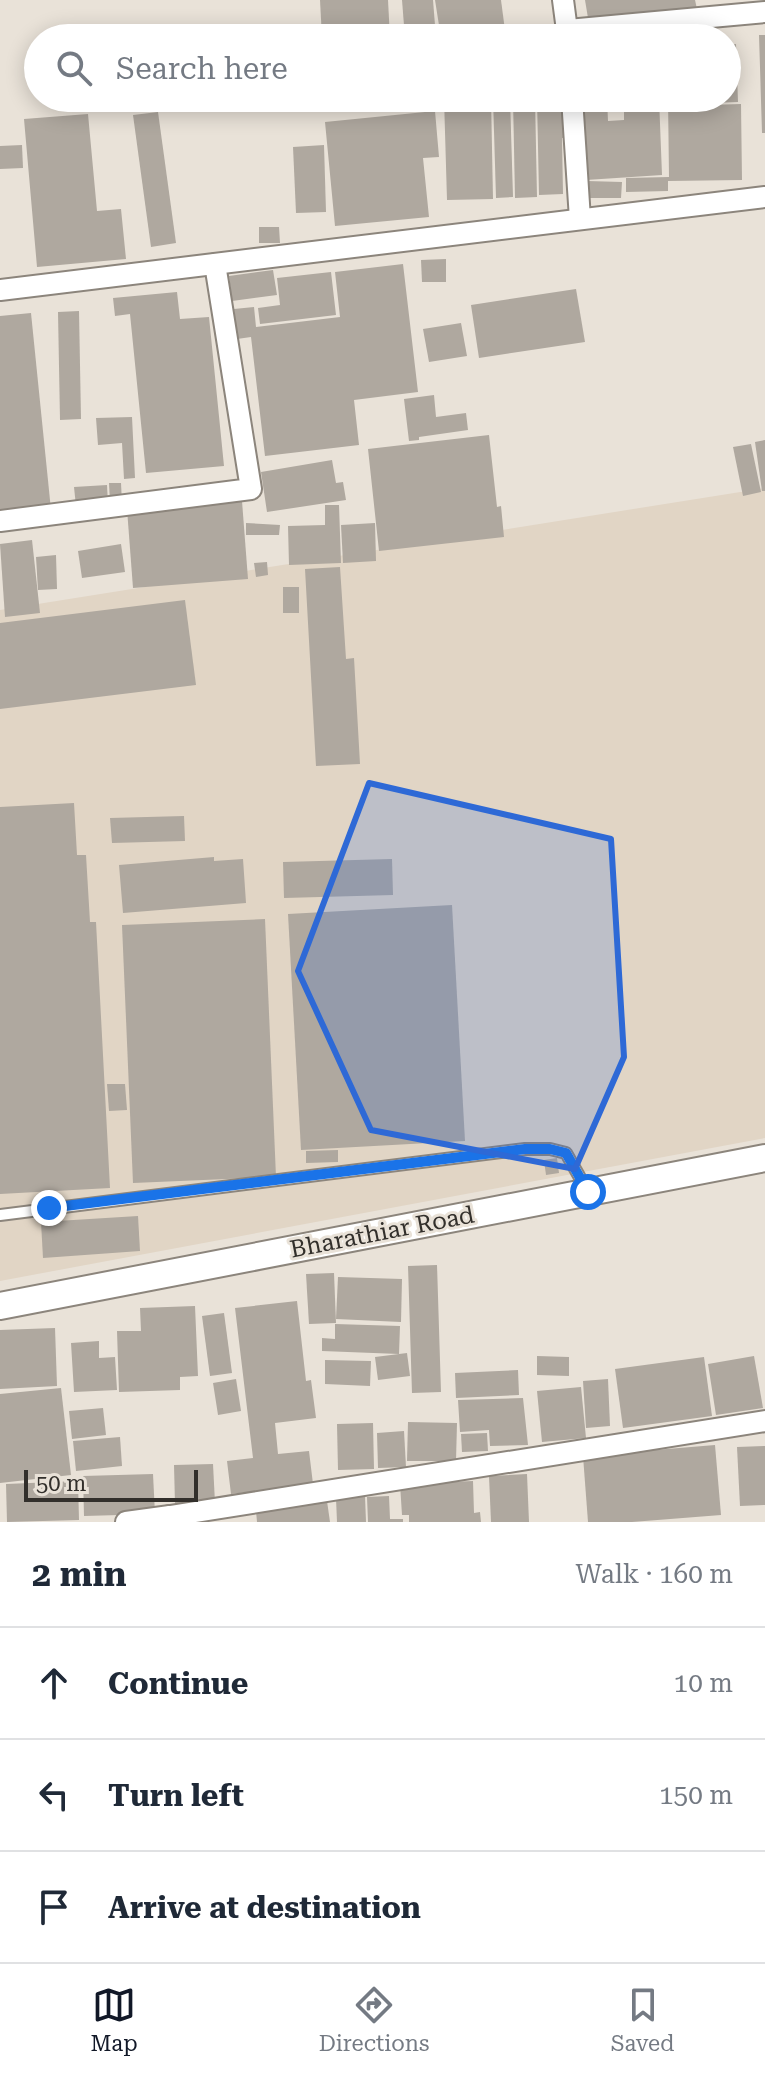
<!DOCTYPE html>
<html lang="en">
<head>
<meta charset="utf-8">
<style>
  :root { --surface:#fff; --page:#f2f2f3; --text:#1f2937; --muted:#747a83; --line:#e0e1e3; --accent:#111827 }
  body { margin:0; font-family:"Roboto Serif",serif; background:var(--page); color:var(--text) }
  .scale { position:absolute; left:24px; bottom:20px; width:174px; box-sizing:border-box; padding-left:8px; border:4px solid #322f2b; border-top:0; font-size:22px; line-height:28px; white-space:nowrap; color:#322f2b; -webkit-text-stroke:6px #e9e2d8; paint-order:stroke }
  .stop { position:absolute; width:24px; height:24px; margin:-18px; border:6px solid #1a73e8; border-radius:50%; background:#fff }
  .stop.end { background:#1a73e8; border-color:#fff; box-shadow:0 2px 8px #0008 }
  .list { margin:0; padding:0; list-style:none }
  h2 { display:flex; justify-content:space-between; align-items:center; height:104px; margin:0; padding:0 32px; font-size:34px }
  h2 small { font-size:26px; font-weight:400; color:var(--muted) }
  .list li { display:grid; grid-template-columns:52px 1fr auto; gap:24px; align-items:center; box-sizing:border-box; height:112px; padding:0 32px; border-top:2px solid var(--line) }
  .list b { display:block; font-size:30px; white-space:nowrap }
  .list em { font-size:26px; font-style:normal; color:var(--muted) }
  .icon { flex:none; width:44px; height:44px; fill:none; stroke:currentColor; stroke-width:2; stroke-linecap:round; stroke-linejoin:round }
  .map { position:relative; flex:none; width:765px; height:1522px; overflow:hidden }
  .search { position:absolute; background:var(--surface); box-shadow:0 4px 20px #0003; left:24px; right:24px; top:24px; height:88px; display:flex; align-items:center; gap:20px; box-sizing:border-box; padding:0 28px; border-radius:44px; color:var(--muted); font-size:30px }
  .sheet { height:440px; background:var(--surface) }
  nav { display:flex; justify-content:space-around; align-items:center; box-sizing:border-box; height:112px; border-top:2px solid var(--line); background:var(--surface); font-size:22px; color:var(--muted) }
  nav a { display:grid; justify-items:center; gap:4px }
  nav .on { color:var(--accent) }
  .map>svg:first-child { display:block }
  .built { fill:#e1d5c5 }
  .building { fill:#afa89f }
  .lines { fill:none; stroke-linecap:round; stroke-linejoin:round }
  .service-casing { stroke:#8c857c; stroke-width:14 }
  .minor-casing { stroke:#8c857c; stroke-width:24 }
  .tertiary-casing { stroke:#8c857c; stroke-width:30 }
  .service { stroke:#fff; stroke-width:10 }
  .minor { stroke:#fff; stroke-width:20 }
  .tertiary { stroke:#fff; stroke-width:26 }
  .route { stroke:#1a73e8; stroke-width:10 }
  .marked { fill:#2e69d6; fill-opacity:0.2; stroke:#2e69d6; stroke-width:6; stroke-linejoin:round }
  .labels { text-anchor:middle; stroke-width:6; stroke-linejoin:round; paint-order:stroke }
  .street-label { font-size:24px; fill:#322f2b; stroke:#e9e2d8 }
</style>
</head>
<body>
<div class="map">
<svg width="765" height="1522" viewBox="0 0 765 1522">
  <rect width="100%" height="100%" fill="#e9e2d8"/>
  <!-- built -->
  <polygon class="built" points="765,488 765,1138 0,1281 0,610"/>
  <!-- building -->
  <g class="building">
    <polygon points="320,0 388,0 390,38 322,38"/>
    <polygon points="402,0 433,0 436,38 405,38"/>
    <polygon points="435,0 501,0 506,38 441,38"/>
    <polygon points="585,0 695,0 697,9 589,24"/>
    <polygon points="545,27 546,38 527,38 527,28"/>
    <polygon points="759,35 765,35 765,133 762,133"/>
    <polygon points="736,44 738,102 711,103 711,98 727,98 727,45"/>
    <polygon points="324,98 404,98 404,108 325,112"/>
    <polygon points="410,98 440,98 441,105 411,107"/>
    <polygon points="444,98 491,98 493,199 447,200"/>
    <polygon points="493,98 510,98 513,197 496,198"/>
    <polygon points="513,98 535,98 537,197 515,198"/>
    <polygon points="537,98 567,98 568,138 562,138 563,194 539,195"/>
    <polygon points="582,98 607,98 608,121 624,120 624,98 659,98 662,175 586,180"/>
    <polygon points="668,98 708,98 708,105 741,104 742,180 668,181 668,191 626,192 626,178 669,177"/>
    <polygon points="435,111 439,157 423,158 429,217 335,226 325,122"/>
    <polygon points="158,112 176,243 151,247 133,115"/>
    <polygon points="88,114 97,211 121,209 126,259 37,267 24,119"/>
    <polygon points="22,145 23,168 0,169 0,146"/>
    <polygon points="324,145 326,212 296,213 293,147"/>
    <polygon points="587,181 622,182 621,198 587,198"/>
    <polygon points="259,227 279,227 280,243 259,243"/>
    <polygon points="446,259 446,282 422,282 421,260"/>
    <polygon points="403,264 418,392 354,400 359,445 265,456 251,337 237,339 234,309 254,307 256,327 340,317 335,272"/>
    <polygon points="273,270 277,295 232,301 229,276"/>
    <polygon points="331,272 336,315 260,324 258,308 280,305 277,278"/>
    <polygon points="576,289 585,342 479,358 471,305"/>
    <polygon points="177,292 180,319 209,317 224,466 146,473 130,314 115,316 113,298"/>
    <polygon points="79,311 81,419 60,420 58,312"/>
    <polygon points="31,313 51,510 0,515 0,316"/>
    <polygon points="461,323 467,356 429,362 423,329"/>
    <polygon points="434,395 436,417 466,413 468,430 419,437 419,440 409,441 404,399"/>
    <polygon points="132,417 135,478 124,479 122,443 98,445 96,418"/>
    <polygon points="489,435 497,507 501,506 504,537 379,551 368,449"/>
    <polygon points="765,440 765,491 762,491 755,442"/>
    <polygon points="751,444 761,492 743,496 733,447"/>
    <polygon points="332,460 336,483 343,482 346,500 267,512 261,472"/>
    <polygon points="109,483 121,483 122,503 110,503"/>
    <polygon points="107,485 108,504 76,506 74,487"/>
    <polygon points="242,501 248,579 133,588 127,509"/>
    <polygon points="325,505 339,505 341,563 289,565 288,526 325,525"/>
    <polygon points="246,523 280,525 279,535 246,535"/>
    <polygon points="375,523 376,561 343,563 341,525"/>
    <polygon points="32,540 40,613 5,617 0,544"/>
    <polygon points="121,544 125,572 82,578 78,551"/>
    <polygon points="56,555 57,589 38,590 36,557"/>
    <polygon points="267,562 268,575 256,577 254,563"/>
    <polygon points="340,567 346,659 354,658 360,764 316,766 305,569"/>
    <rect x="283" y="587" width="16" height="26"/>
    <polygon points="185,600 196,685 0,709 0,623"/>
    <polygon points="74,803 77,855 86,855 90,922 96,922 110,1188 0,1194 0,807"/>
    <polygon points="184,816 185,841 112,843 110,818"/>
    <polygon points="214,857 214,861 243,859 246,903 123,913 119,865"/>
    <polygon points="392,859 393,895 284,898 283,862"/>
    <polygon points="452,905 465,1141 301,1150 288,914"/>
    <polygon points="265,919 276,1177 133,1183 122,925"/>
    <polygon points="107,1084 125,1084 127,1110 109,1111"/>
    <polygon points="338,1150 338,1162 306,1163 306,1151"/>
    <polygon points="557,1158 559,1173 546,1175 544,1160"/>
    <polygon points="138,1216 140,1251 43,1258 41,1222"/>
    <polygon points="437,1265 441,1392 412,1393 408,1266"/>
    <polygon points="334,1273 336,1323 309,1324 306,1274"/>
    <polygon points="338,1277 402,1279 401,1322 336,1319"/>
    <polygon points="297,1301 306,1381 311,1380 316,1418 275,1423 278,1454 309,1451 313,1484 231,1494 227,1461 253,1458 235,1308"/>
    <polygon points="195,1306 198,1376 180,1377 180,1390 119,1392 117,1331 141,1331 140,1308"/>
    <polygon points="224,1313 232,1373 210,1376 202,1316"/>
    <polygon points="335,1324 400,1326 399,1354 322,1351 322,1338 335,1339"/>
    <polygon points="55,1328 57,1386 0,1389 0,1330"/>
    <polygon points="99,1341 99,1358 115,1357 117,1390 74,1392 71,1343"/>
    <polygon points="407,1353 410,1376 378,1380 375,1357"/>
    <polygon points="537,1356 569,1357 569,1376 537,1375"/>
    <polygon points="754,1356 763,1408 716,1415 708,1364"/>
    <polygon points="704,1357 712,1416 623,1428 615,1369"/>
    <polygon points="325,1360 371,1361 370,1386 325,1384"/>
    <polygon points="518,1370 519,1395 456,1398 455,1373"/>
    <polygon points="236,1379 241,1411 218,1415 213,1383"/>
    <polygon points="608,1379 610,1426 586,1428 583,1381"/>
    <polygon points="581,1387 586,1438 542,1442 537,1391"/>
    <polygon points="61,1388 71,1475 0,1483 0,1394"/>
    <polygon points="523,1398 528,1445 490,1446 489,1430 460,1432 458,1400"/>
    <polygon points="103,1408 106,1435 72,1439 69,1411"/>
    <polygon points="408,1422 457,1423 456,1461 407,1461"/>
    <polygon points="373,1423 374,1469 338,1470 337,1424"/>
    <polygon points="404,1431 406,1467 378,1468 377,1433"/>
    <polygon points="487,1433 488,1451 462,1452 461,1434"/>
    <polygon points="120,1437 122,1466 76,1471 73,1441"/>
    <polygon points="715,1445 721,1515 632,1522 588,1522 583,1456"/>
    <polygon points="765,1446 765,1505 740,1506 737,1447"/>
    <polygon points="213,1464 215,1503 175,1504 174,1465"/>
    <polygon points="153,1474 155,1514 84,1516 83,1476"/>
    <polygon points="527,1474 529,1522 491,1522 489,1476"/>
    <polygon points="78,1481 79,1520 7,1522 6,1484"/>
    <polygon points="473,1481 474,1513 480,1512 481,1522 409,1522 409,1515 402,1515 400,1484"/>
    <polygon points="365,1496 366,1522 337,1522 336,1498"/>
    <polygon points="389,1496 390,1519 403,1519 403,1522 368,1522 367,1497"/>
    <polygon points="327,1501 330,1522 257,1522 256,1511"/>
  </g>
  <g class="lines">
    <defs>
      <polyline id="service" points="0,1215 525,1149 550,1149 566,1153 587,1190"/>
      <g id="minor">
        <polyline points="563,0 568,38"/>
        <polyline points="568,30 765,12"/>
        <polyline points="572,98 580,219"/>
        <polyline points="0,290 765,197"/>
        <polyline points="0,521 251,489 215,264"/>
        <polyline points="170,1516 765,1421"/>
        <polyline points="126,1522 170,1516 170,1522"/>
      </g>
      <polyline id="tertiary" points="0,1306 765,1158"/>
    </defs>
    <!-- service casing -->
    <use href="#service" class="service-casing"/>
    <!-- minor casing -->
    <use href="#minor" class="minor-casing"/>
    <!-- tertiary casing -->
    <use href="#tertiary" class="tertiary-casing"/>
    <!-- service -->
    <use href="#service" class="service"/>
    <!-- minor -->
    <use href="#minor" class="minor"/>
    <!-- tertiary -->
    <use href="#tertiary" class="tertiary"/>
  </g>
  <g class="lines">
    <!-- route -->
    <polyline class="route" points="49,1208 525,1149 550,1149 566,1153 588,1192"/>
  </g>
  <!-- marked area -->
  <path class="marked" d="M369,783L611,839L624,1057L575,1169L371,1130L298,971Z"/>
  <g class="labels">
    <!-- street labels -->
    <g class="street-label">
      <text transform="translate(382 1232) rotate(-11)" y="8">Bharathiar Road</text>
    </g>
  </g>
</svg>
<div class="scale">50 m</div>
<div class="stop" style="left:588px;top:1192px"></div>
<div class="stop end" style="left:49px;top:1208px"></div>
<div class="search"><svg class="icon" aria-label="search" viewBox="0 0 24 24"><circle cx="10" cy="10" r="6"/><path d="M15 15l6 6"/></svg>Search here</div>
</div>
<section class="sheet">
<h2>2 min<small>Walk · 160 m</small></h2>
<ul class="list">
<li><svg class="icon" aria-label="ahead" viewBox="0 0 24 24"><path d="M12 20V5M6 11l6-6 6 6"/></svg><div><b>Continue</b></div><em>10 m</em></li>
<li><svg class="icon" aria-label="left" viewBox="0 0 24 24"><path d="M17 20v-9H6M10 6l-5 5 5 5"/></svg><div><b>Turn left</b></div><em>150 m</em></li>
<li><svg class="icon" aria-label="arrive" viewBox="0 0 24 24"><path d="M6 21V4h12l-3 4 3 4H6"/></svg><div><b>Arrive at destination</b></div></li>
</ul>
</section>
<nav>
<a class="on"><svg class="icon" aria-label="map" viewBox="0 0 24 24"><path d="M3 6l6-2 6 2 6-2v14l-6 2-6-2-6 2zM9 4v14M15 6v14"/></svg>Map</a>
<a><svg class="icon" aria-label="directions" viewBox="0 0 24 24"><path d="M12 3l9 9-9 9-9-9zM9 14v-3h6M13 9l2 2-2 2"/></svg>Directions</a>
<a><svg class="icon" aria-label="saved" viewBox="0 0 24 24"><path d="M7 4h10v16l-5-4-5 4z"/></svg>Saved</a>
</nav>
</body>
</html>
